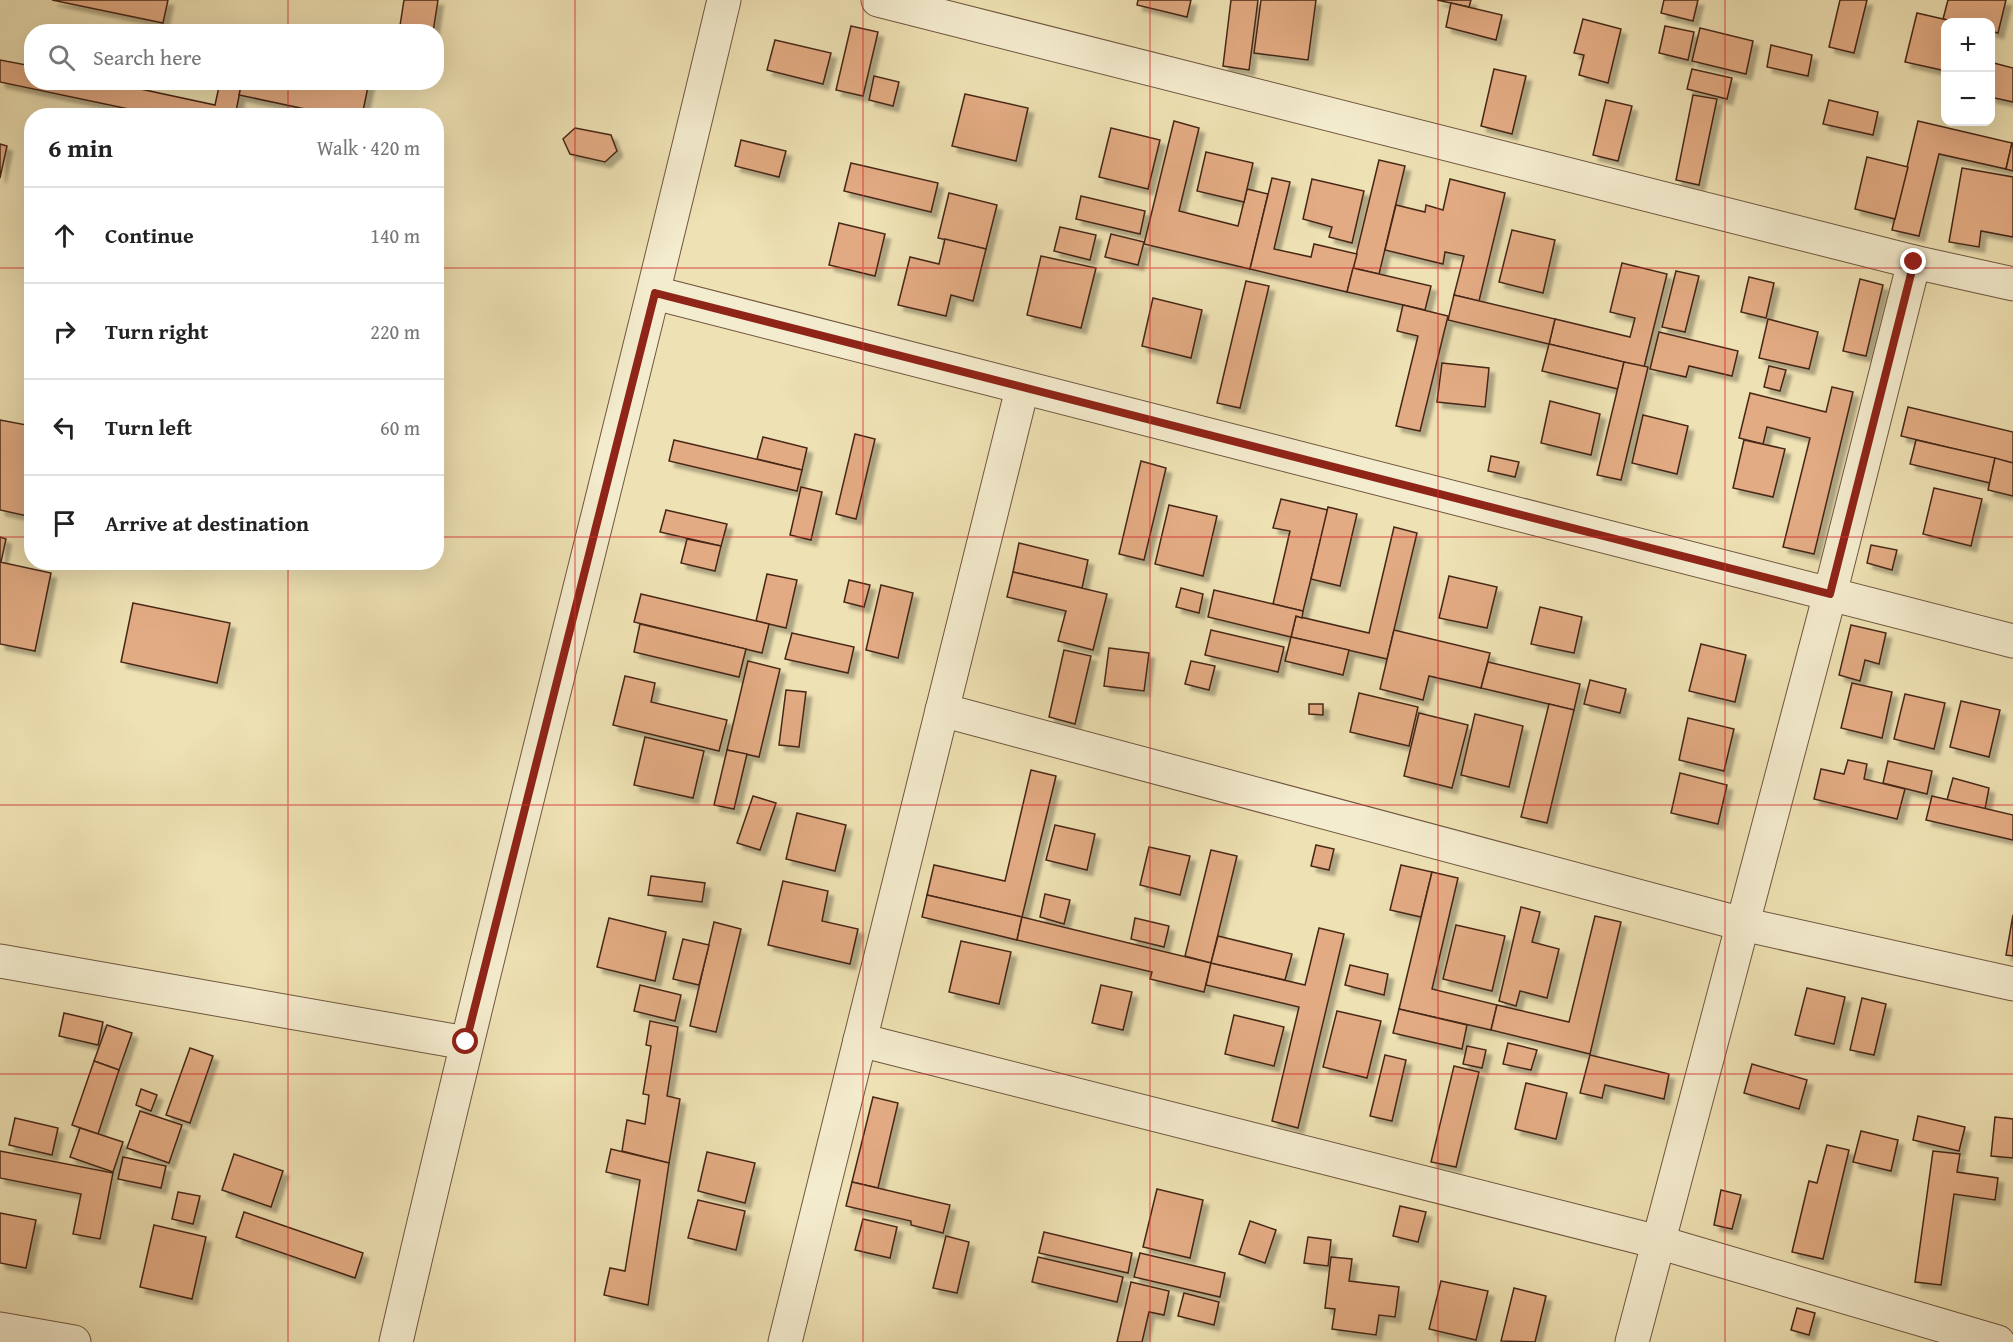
<!DOCTYPE html>
<html lang="en">
<head>
<meta charset="utf-8">
<style>
  :root { --surface:#fff; --page:#f2f2f2; --text:#222; --muted:#767676; --line:#e0e0e0 }
  body { margin:0; font-family:"Gentium Book Plus",serif; background:var(--page); color:var(--text) }
  .controls { position:absolute; right:18px; top:18px; display:grid; overflow:hidden; border-radius:12px; box-shadow:0 6px 24px #0002 }
  .controls button { width:54px; height:54px; display:grid; place-items:center; padding:0; border:0; border-bottom:2px solid var(--line); background:var(--surface); color:var(--text); font:30px sans-serif }
  .stop { position:absolute; width:18px; height:18px; margin:-14px; border:4px solid #8f2418; border-radius:50%; background:#fff }
  .stop.end { background:#8f2418; border-color:#fff; box-shadow:0 2px 6px #0008 }
  .list { margin:0; padding:0; list-style:none }
  h2 { display:flex; justify-content:space-between; align-items:center; height:78px; margin:0; padding:0 24px; font-size:26px }
  h2 small { font-size:20px; font-weight:400; color:var(--muted) }
  .list li { display:grid; grid-template-columns:39px 1fr auto; gap:18px; align-items:center; box-sizing:border-box; height:96px; padding:0 24px; border-top:2px solid var(--line) }
  .list b { display:block; font-size:22px; white-space:nowrap }
  .list em { font-size:20px; font-style:normal; color:var(--muted) }
  .icon { flex:none; width:33px; height:33px; fill:none; stroke:currentColor; stroke-width:2; stroke-linecap:round; stroke-linejoin:round }
  .map { position:relative; flex:none; width:2013px; height:1342px; overflow:hidden }
  .search { position:absolute; background:var(--surface); box-shadow:0 6px 24px #0002; left:24px; top:24px; width:420px; height:66px; display:flex; align-items:center; gap:15px; box-sizing:border-box; padding:0 21px; border-radius:24px; color:var(--muted); font-size:22px }
  .panel { position:absolute; background:var(--surface); box-shadow:0 6px 24px #0002; left:24px; top:108px; width:420px; height:462px; border-radius:24px }
  .map>svg:first-child { display:block }
  .building { fill:#e3ab83; stroke:#472818; stroke-width:1.5; filter:url(#shadow) }
  .lines { fill:none; stroke-linecap:round; stroke-linejoin:round }
  .minor-casing { stroke:#71563f; stroke-width:35 }
  .minor { stroke:#f4ecce; stroke-width:33 }
  .route { stroke:#8f2418; stroke-width:8 }
  .grid { fill:none; stroke:#d62828; stroke-width:1.5; stroke-opacity:0.55 }
</style>
</head>
<body>
<div class="map">
<svg width="2013" height="1342" viewBox="0 0 2013 1342">
  <defs>
    <filter id="shadow"><feDropShadow dx="5.5" dy="5.5" stdDeviation="1.5" flood-color="#0004"/></filter>
  </defs>
  <rect width="100%" height="100%" fill="#eee1b3"/>
  <filter id="stains"><feTurbulence type="fractalNoise" baseFrequency=".00333" numOctaves="4"/><feColorMatrix values="0 0 0 0 .2 0 0 0 0 .09 0 0 0 0 .02 0 0 0 .5 -.17"/></filter>
  <radialGradient id="worn" r=".72"><stop offset=".6" stop-color="#630" stop-opacity="0"/><stop offset="1" stop-color="#630" stop-opacity=".3"/></radialGradient>
  <!-- building -->
  <g class="building">
    <polygon points="52,0 168,0 163,23"/>
    <polygon points="404,0 438,0 433,32 399,32"/>
    <polygon points="1138,0 1191,0 1187,17 1137,5"/>
    <polygon points="1231,0 1258,0 1249,70 1223,66"/>
    <polygon points="1261,0 1316,0 1308,60 1254,53"/>
    <polygon points="1437,0 1471,0 1469,7"/>
    <polygon points="1664,0 1698,0 1693,21 1661,13"/>
    <polygon points="1840,0 1867,0 1854,53 1829,47"/>
    <polygon points="1948,0 2006,0 1998,33 1990,31 1990,22 1956,22 1943,19"/>
    <polygon points="1451,3 1502,15 1496,40 1446,27"/>
    <polygon points="1917,13 1956,22 1946,22 1946,71 1905,62"/>
    <polygon points="1583,19 1621,29 1608,83 1579,75 1584,55 1574,53"/>
    <polygon points="851,26 878,32 863,96 836,90"/>
    <polygon points="1665,26 1694,32 1688,60 1659,53"/>
    <polygon points="1700,28 1753,41 1746,74 1692,61"/>
    <polygon points="775,40 831,53 823,84 767,70"/>
    <polygon points="1771,45 1812,55 1808,76 1767,67"/>
    <polygon points="0,60 32,66 32,82 108,82 215,105 220,82 242,82 235,116 162,116 0,82"/>
    <polygon points="1990,62 2013,68 2013,102 1990,97"/>
    <polygon points="1494,69 1526,76 1512,134 1481,126"/>
    <polygon points="1692,69 1732,78 1727,99 1687,89"/>
    <polygon points="874,76 899,82 893,106 869,100"/>
    <polygon points="242,82 369,82 362,116 338,116 239,95"/>
    <polygon points="965,94 1028,108 1016,161 952,146"/>
    <polygon points="1693,95 1717,99 1699,185 1676,180"/>
    <polygon points="1606,100 1632,106 1618,161 1593,155"/>
    <polygon points="1829,100 1878,112 1873,135 1823,124"/>
    <polygon points="1174,121 1199,128 1179,211 1238,226 1247,189 1268,194 1250,269 1144,244"/>
    <polygon points="1918,121 2012,143 2006,169 1939,154 1919,236 1892,230"/>
    <polygon points="575,128 611,135 617,151 605,162 570,154 563,139"/>
    <polygon points="1111,128 1160,140 1148,189 1099,177"/>
    <polygon points="741,140 786,151 779,177 735,166"/>
    <polygon points="2012,143 2013,144 2013,171 2006,169"/>
    <polygon points="0,144 7,146 0,178"/>
    <polygon points="1206,152 1253,163 1244,202 1197,191"/>
    <polygon points="1867,157 1908,167 1895,219 1855,209"/>
    <polygon points="1379,160 1405,166 1379,274 1353,268"/>
    <polygon points="851,163 938,183 931,212 844,191"/>
    <polygon points="1962,168 2013,177 2013,237 1981,231 1979,247 1949,242"/>
    <polygon points="1272,178 1290,182 1274,249 1311,257 1314,244 1357,254 1347,292 1250,269"/>
    <polygon points="1312,179 1364,191 1352,243 1329,237 1332,227 1303,219"/>
    <polygon points="1450,179 1505,193 1479,301 1454,295 1464,256 1445,252 1443,264 1385,250 1396,205 1425,212 1426,205 1443,210"/>
    <polygon points="949,193 997,205 986,249 938,238"/>
    <polygon points="1081,196 1145,211 1140,234 1076,219"/>
    <polygon points="839,223 885,234 875,276 829,265"/>
    <polygon points="1060,227 1096,235 1090,260 1054,251"/>
    <polygon points="1512,230 1555,240 1543,293 1499,282"/>
    <polygon points="1111,234 1144,242 1138,265 1105,257"/>
    <polygon points="945,239 986,249 973,301 951,295 946,316 898,305 910,257 939,264"/>
    <polygon points="1041,256 1096,268 1081,328 1027,315"/>
    <polygon points="1622,263 1667,274 1644,367 1549,344 1555,319 1630,337 1635,318 1610,312"/>
    <polygon points="1353,268 1431,286 1425,310 1347,292"/>
    <polygon points="1676,271 1699,276 1685,332 1662,327"/>
    <polygon points="1749,277 1774,283 1766,318 1741,312"/>
    <polygon points="1860,279 1883,285 1866,356 1843,351"/>
    <polygon points="1246,281 1269,286 1240,408 1217,403"/>
    <polygon points="1454,295 1555,319 1549,344 1448,320"/>
    <polygon points="1153,298 1202,310 1191,358 1142,346"/>
    <polygon points="1403,305 1448,316 1420,431 1396,426 1418,336 1397,331"/>
    <polygon points="1768,319 1818,332 1809,369 1759,358"/>
    <polygon points="1659,332 1738,351 1732,376 1689,366 1686,377 1650,369"/>
    <polygon points="1549,344 1624,362 1618,389 1542,371"/>
    <polygon points="1624,362 1648,367 1621,480 1597,475"/>
    <polygon points="1442,363 1489,368 1485,407 1437,402"/>
    <polygon points="1769,366 1786,370 1780,391 1764,387"/>
    <polygon points="1832,387 1853,392 1814,554 1783,547 1810,438 1767,427 1763,444 1739,438 1750,393 1826,412"/>
    <polygon points="1550,401 1600,414 1591,455 1541,443"/>
    <polygon points="1908,407 2013,432 2013,463 1901,436"/>
    <polygon points="1643,415 1688,426 1677,474 1632,463"/>
    <polygon points="0,420 32,426 32,517 0,510"/>
    <polygon points="855,434 875,439 856,519 836,514"/>
    <polygon points="763,437 807,448 802,470 757,459"/>
    <polygon points="674,440 802,470 797,491 669,461"/>
    <polygon points="1744,440 1785,449 1773,497 1733,488"/>
    <polygon points="1916,440 1995,458 1990,483 1910,464"/>
    <polygon points="1491,456 1519,462 1515,477 1488,471"/>
    <polygon points="1995,458 2013,463 2013,496 1988,490"/>
    <polygon points="1141,461 1166,468 1144,560 1119,554"/>
    <polygon points="801,487 822,492 811,540 790,535"/>
    <polygon points="1934,488 1982,499 1971,546 1923,534"/>
    <polygon points="1281,499 1328,510 1303,611 1273,604 1290,531 1273,528"/>
    <polygon points="1169,505 1217,516 1203,576 1155,564"/>
    <polygon points="1328,507 1357,514 1340,586 1311,579"/>
    <polygon points="666,510 727,524 721,546 660,532"/>
    <polygon points="1394,527 1417,533 1387,659 1291,637 1296,616 1369,633"/>
    <polygon points="0,537 6,539 1,562 0,562"/>
    <polygon points="687,539 721,546 715,571 681,563"/>
    <polygon points="1019,543 1088,560 1082,588 1013,572"/>
    <polygon points="1871,545 1897,550 1892,570 1867,563"/>
    <polygon points="0,562 51,573 35,651 0,644"/>
    <polygon points="1013,572 1107,594 1093,650 1058,641 1066,611 1007,597"/>
    <polygon points="767,574 797,580 786,628 756,621"/>
    <polygon points="1449,576 1497,587 1487,628 1439,618"/>
    <polygon points="849,580 870,585 864,607 844,602"/>
    <polygon points="881,585 913,593 898,658 866,650"/>
    <polygon points="1181,588 1203,594 1199,613 1176,607"/>
    <polygon points="1214,590 1303,611 1302,618 1296,616 1291,637 1208,617"/>
    <polygon points="641,594 769,624 762,653 634,622"/>
    <polygon points="133,603 230,623 217,683 121,662"/>
    <polygon points="1540,607 1582,617 1574,653 1531,644"/>
    <polygon points="640,624 746,649 739,677 634,652"/>
    <polygon points="1851,625 1886,633 1879,664 1865,660 1860,681 1839,675"/>
    <polygon points="1211,630 1284,647 1278,672 1205,655"/>
    <polygon points="1394,630 1490,653 1481,688 1429,676 1423,700 1380,689"/>
    <polygon points="792,633 854,647 848,673 785,659"/>
    <polygon points="1291,637 1349,650 1343,675 1285,661"/>
    <polygon points="1701,644 1746,655 1735,702 1689,691"/>
    <polygon points="1109,648 1149,653 1144,691 1104,686"/>
    <polygon points="1064,650 1091,656 1075,724 1049,717"/>
    <polygon points="748,661 780,669 759,757 727,750"/>
    <polygon points="1191,661 1215,666 1209,690 1185,684"/>
    <polygon points="1488,662 1580,684 1574,710 1481,688"/>
    <polygon points="625,676 655,683 651,702 727,720 719,751 613,725"/>
    <polygon points="1590,680 1626,689 1620,713 1584,704"/>
    <polygon points="1852,683 1892,692 1882,738 1841,728"/>
    <polygon points="786,690 806,692 799,747 779,745"/>
    <polygon points="1359,693 1418,707 1409,746 1350,732"/>
    <polygon points="1905,694 1945,703 1934,749 1894,739"/>
    <polygon points="1961,701 2000,710 1989,757 1950,747"/>
    <polygon points="1309,704 1323,704 1323,715 1309,714"/>
    <polygon points="1549,704 1574,710 1547,823 1521,817"/>
    <polygon points="1419,713 1468,725 1452,788 1404,776"/>
    <polygon points="1475,714 1523,726 1509,787 1461,775"/>
    <polygon points="1688,718 1734,729 1724,771 1679,760"/>
    <polygon points="645,737 704,751 693,798 634,785"/>
    <polygon points="727,750 747,754 734,809 714,805"/>
    <polygon points="1848,760 1867,764 1864,779 1905,789 1897,819 1814,799 1821,769 1844,774"/>
    <polygon points="1888,761 1932,771 1927,794 1883,783"/>
    <polygon points="1031,770 1056,776 1022,917 927,895 934,865 1005,881"/>
    <polygon points="1680,773 1727,785 1718,824 1671,813"/>
    <polygon points="1953,778 1989,788 1985,809 1947,800"/>
    <polygon points="753,796 776,803 760,850 737,843"/>
    <polygon points="1932,796 2013,815 2013,840 1926,820"/>
    <polygon points="797,813 846,825 835,871 786,859"/>
    <polygon points="1055,825 1095,834 1087,870 1046,860"/>
    <polygon points="1316,845 1334,849 1329,870 1311,866"/>
    <polygon points="1149,847 1190,856 1180,895 1140,885"/>
    <polygon points="1211,850 1237,856 1211,963 1185,956"/>
    <polygon points="1401,865 1432,872 1421,917 1390,910"/>
    <polygon points="1432,872 1458,878 1432,989 1497,1005 1491,1030 1399,1009"/>
    <polygon points="651,876 705,883 702,902 648,895"/>
    <polygon points="783,881 828,891 822,921 858,929 850,964 768,945"/>
    <polygon points="1045,894 1070,900 1064,924 1040,917"/>
    <polygon points="927,895 1022,917 1017,940 922,917"/>
    <polygon points="1521,907 1540,912 1532,942 1559,949 1547,998 1520,991 1516,1006 1499,1001"/>
    <polygon points="2013,915 2013,956 2006,955"/>
    <polygon points="1595,916 1621,922 1590,1054 1491,1030 1497,1005 1569,1022"/>
    <polygon points="1022,917 1211,963 1204,992 1150,979 1152,972 1017,940"/>
    <polygon points="609,918 666,932 655,981 597,967"/>
    <polygon points="1135,918 1169,926 1164,947 1131,939"/>
    <polygon points="714,922 741,929 716,1032 690,1026"/>
    <polygon points="1456,925 1505,936 1492,991 1443,979"/>
    <polygon points="1319,928 1344,934 1298,1128 1272,1121 1299,1007 1206,985 1211,963 1305,985"/>
    <polygon points="1218,936 1292,954 1285,980 1211,963"/>
    <polygon points="683,939 709,945 699,985 673,979"/>
    <polygon points="961,941 1011,952 999,1004 949,992"/>
    <polygon points="1350,965 1388,974 1384,995 1345,985"/>
    <polygon points="640,985 681,995 675,1021 634,1011"/>
    <polygon points="1101,985 1132,992 1123,1030 1092,1023"/>
    <polygon points="1807,988 1845,997 1834,1044 1795,1035"/>
    <polygon points="1862,998 1886,1004 1874,1055 1850,1050"/>
    <polygon points="1399,1009 1467,1025 1462,1049 1393,1033"/>
    <polygon points="1337,1011 1381,1021 1367,1078 1323,1067"/>
    <polygon points="64,1013 103,1022 98,1045 59,1036"/>
    <polygon points="1234,1015 1284,1027 1274,1066 1225,1054"/>
    <polygon points="650,1021 678,1027 667,1096 680,1099 669,1163 622,1151 627,1120 645,1124 649,1095 643,1094 651,1046 646,1045"/>
    <polygon points="107,1025 132,1033 119,1070 94,1061"/>
    <polygon points="1508,1043 1537,1050 1531,1070 1503,1064"/>
    <polygon points="1467,1046 1486,1050 1482,1068 1463,1064"/>
    <polygon points="190,1048 213,1056 190,1123 166,1115"/>
    <polygon points="1385,1055 1406,1060 1392,1121 1370,1116"/>
    <polygon points="1590,1055 1669,1074 1664,1099 1605,1085 1602,1098 1580,1093"/>
    <polygon points="94,1061 119,1070 98,1134 72,1125"/>
    <polygon points="1752,1064 1807,1080 1799,1109 1744,1093"/>
    <polygon points="1454,1066 1479,1072 1456,1167 1431,1162"/>
    <polygon points="1526,1083 1567,1093 1556,1139 1515,1129"/>
    <polygon points="141,1089 157,1095 151,1111 136,1105"/>
    <polygon points="873,1097 898,1103 878,1188 852,1182"/>
    <polygon points="140,1111 182,1125 169,1163 127,1148"/>
    <polygon points="1918,1116 1965,1127 1959,1151 1913,1140"/>
    <polygon points="1995,1117 2013,1119 2013,1158 1991,1156"/>
    <polygon points="15,1118 58,1128 52,1155 9,1145"/>
    <polygon points="80,1128 123,1142 113,1172 70,1157"/>
    <polygon points="1861,1131 1898,1140 1891,1171 1853,1162"/>
    <polygon points="1827,1145 1849,1150 1823,1259 1792,1252 1809,1181 1817,1183"/>
    <polygon points="611,1149 669,1163 648,1305 604,1295 610,1268 625,1271 640,1180 606,1172"/>
    <polygon points="0,1151 113,1173 100,1239 73,1234 81,1194 0,1178"/>
    <polygon points="1933,1151 1960,1154 1957,1172 1998,1178 1995,1200 1954,1194 1941,1285 1915,1282"/>
    <polygon points="707,1152 755,1163 745,1203 698,1191"/>
    <polygon points="234,1154 283,1171 271,1207 222,1190"/>
    <polygon points="123,1157 166,1166 161,1188 118,1179"/>
    <polygon points="852,1182 950,1205 943,1233 911,1225 911,1221 846,1206"/>
    <polygon points="1157,1189 1203,1200 1190,1258 1143,1247"/>
    <polygon points="1721,1190 1741,1195 1732,1229 1714,1225"/>
    <polygon points="178,1192 200,1196 193,1224 172,1219"/>
    <polygon points="698,1200 745,1211 736,1250 688,1238"/>
    <polygon points="1400,1206 1426,1212 1418,1242 1393,1236"/>
    <polygon points="244,1212 363,1253 355,1278 236,1237"/>
    <polygon points="0,1213 36,1220 26,1268 0,1263"/>
    <polygon points="863,1219 897,1227 890,1258 855,1250"/>
    <polygon points="1250,1221 1276,1230 1265,1263 1239,1254"/>
    <polygon points="154,1225 206,1237 192,1299 140,1287"/>
    <polygon points="1044,1232 1132,1253 1128,1273 1039,1253"/>
    <polygon points="946,1236 969,1242 957,1293 933,1288"/>
    <polygon points="1308,1237 1331,1240 1328,1266 1304,1263"/>
    <polygon points="1140,1253 1225,1273 1220,1297 1134,1277"/>
    <polygon points="1038,1257 1123,1277 1117,1302 1032,1282"/>
    <polygon points="1331,1257 1352,1259 1349,1281 1399,1287 1395,1317 1379,1315 1376,1335 1332,1329 1335,1309 1325,1308"/>
    <polygon points="1441,1281 1488,1291 1476,1340 1429,1329"/>
    <polygon points="1131,1282 1169,1291 1164,1315 1149,1312 1142,1342 1117,1342"/>
    <polygon points="1514,1288 1546,1296 1535,1342 1501,1341"/>
    <polygon points="1184,1293 1219,1302 1214,1325 1178,1316"/>
    <polygon points="1797,1308 1815,1313 1809,1335 1791,1330"/>
  </g>
  <g class="lines">
    <defs>
      <g id="minor">
        <polyline points="878,0 1914,262 2013,284"/>
        <polyline points="655,293 2013,641"/>
        <polyline points="942,710 1742,924 2013,984"/>
        <polyline points="0,961 466,1043"/>
        <polyline points="860,1040 1658,1242 1998,1342"/>
        <polyline points="0,1329 74,1342"/>
        <path d="M396,1342C500,893 618,448 724,0"/>
        <polyline points="785,1342 1022,389"/>
        <polyline points="1632,1342 1830,594 1914,262"/>
      </g>
    </defs>
    <!-- minor casing -->
    <use href="#minor" class="minor-casing"/>
    <!-- minor -->
    <use href="#minor" class="minor"/>
  </g>
  <g class="lines">
    <!-- route -->
    <polyline class="route" points="466,1042 655,293 1830,594 1914,262"/>
  </g>
  <!-- grid -->
  <path class="grid" d="M288,0V32M575,0V1342M863,0V1342M1150,0V1342M1438,0V1342M1725,0V1342M288,82V116M0,268H32M436,268H2013M0,537H32M436,537H2013M288,562V1342M0,805H2013M0,1074H2013"/>
  <rect width="100%" height="100%" filter="url(#stains)"/>
  <rect width="100%" height="100%" fill="url(#worn)"/>
</svg>
<div class="controls">
<button>+</button>
<button>−</button>
</div>
<div class="stop" style="left:466px;top:1042px"></div>
<div class="stop end" style="left:1914px;top:262px"></div>
<div class="search"><svg class="icon" aria-label="search" viewBox="0 0 24 24"><circle cx="10" cy="10" r="6"/><path d="M15 15l6 6"/></svg>Search here</div>
<section class="panel">
<h2>6 min<small>Walk · 420 m</small></h2>
<ul class="list">
<li><svg class="icon" aria-label="ahead" viewBox="0 0 24 24"><path d="M12 20V5M6 11l6-6 6 6"/></svg><div><b>Continue</b></div><em>140 m</em></li>
<li><svg class="icon" aria-label="right" viewBox="0 0 24 24"><path d="M7 20v-9h11M14 6l5 5-5 5"/></svg><div><b>Turn right</b></div><em>220 m</em></li>
<li><svg class="icon" aria-label="left" viewBox="0 0 24 24"><path d="M17 20v-9H6M10 6l-5 5 5 5"/></svg><div><b>Turn left</b></div><em>60 m</em></li>
<li><svg class="icon" aria-label="arrive" viewBox="0 0 24 24"><path d="M6 21V4h12l-3 4 3 4H6"/></svg><div><b>Arrive at destination</b></div></li>
</ul>
</section>
</div>
</body>
</html>
